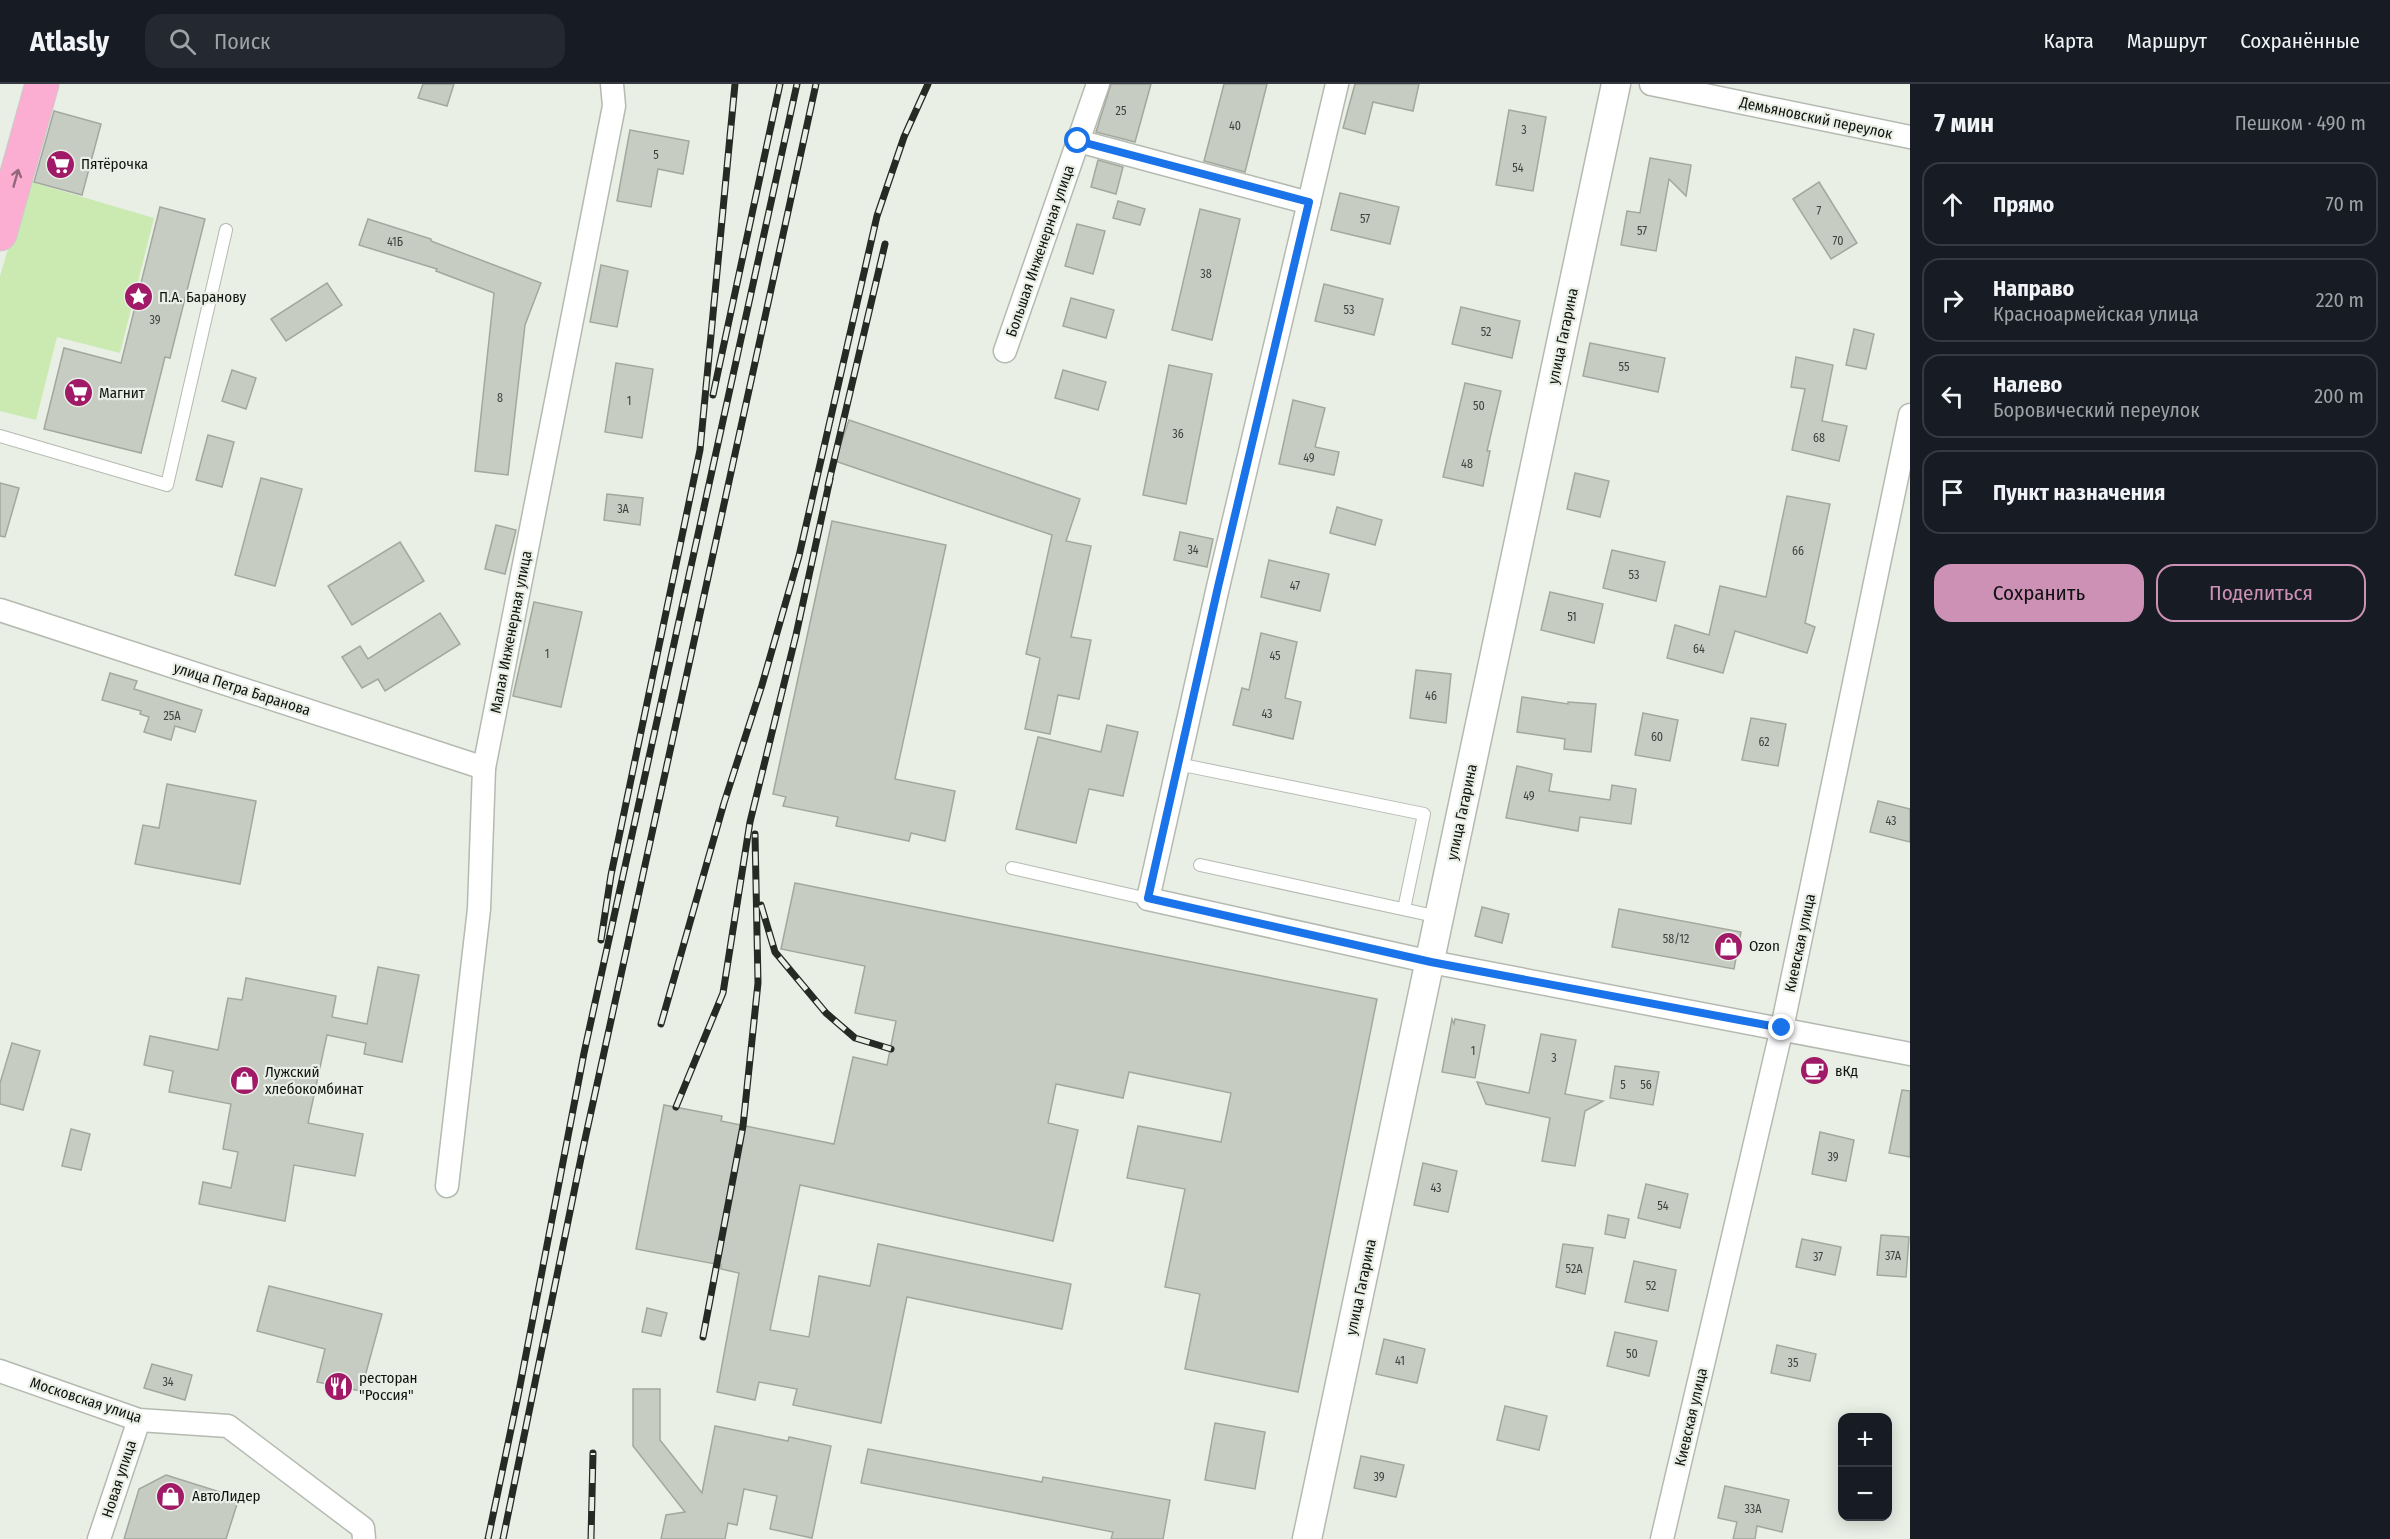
<!DOCTYPE html>
<html lang="ru">
<head>
<meta charset="utf-8">
<style>
  :root { --surface:#171b24; --page:#242831; --text:#f1f3f6; --muted:#9ea1a6; --line:#363941; --accent:#cd91b6 }
  body { margin:0; font-family:"Fira Sans Condensed",sans-serif; background:var(--page); color:var(--text) }
  .controls { position:absolute; right:18px; bottom:18px; display:grid; overflow:hidden; border-radius:12px; box-shadow:0 3px 15px #0003 }
  .controls button { width:54px; height:54px; display:grid; place-items:center; padding:0; border:0; border-bottom:2px solid var(--line); background:var(--surface); color:var(--text); font:30px sans-serif }
  .stop { position:absolute; width:18px; height:18px; margin:-14px; border:4px solid #1a73e8; border-radius:50%; background:#fff }
  .stop.end { background:#1a73e8; border-color:#fff; box-shadow:0 2px 6px #0008 }
  .list { margin:0; padding:0; list-style:none }
  h2 { display:flex; justify-content:space-between; align-items:center; height:78px; margin:0; padding:0 24px; font-size:26px }
  h2 small { font-size:20px; font-weight:400; color:var(--muted) }
  .list li { display:grid; grid-template-columns:39px 1fr auto; gap:18px; align-items:center; box-sizing:border-box; height:84px; margin:0 12px 12px; padding:0 12px; border:2px solid var(--line); border-radius:18px }
  .list b { display:block; font-size:22px; white-space:nowrap }
  .list p { margin:0; font-size:20px; white-space:nowrap; color:var(--muted) }
  .list em { font-size:20px; font-style:normal; color:var(--muted) }
  .actions { display:flex; gap:12px; padding:18px 24px }
  .actions a { flex:1; padding:14px 0; border:2px solid var(--accent); border-radius:18px; text-align:center; font-size:21px; color:var(--accent) }
  .actions .main { background:var(--accent); color:#111 }
  .icon { flex:none; width:33px; height:33px; fill:none; stroke:currentColor; stroke-width:2; stroke-linecap:round; stroke-linejoin:round }
  .map { position:relative; flex:none; width:1910px; height:1455px; overflow:hidden }
  header { display:flex; align-items:center; gap:36px; box-sizing:border-box; height:84px; padding:0 30px; background:var(--surface); border-bottom:2px solid var(--line) }
  header strong { font-size:28px }
  nav { display:flex; gap:33px; margin-inline-start:auto; font-size:21px }
  .search { width:420px; height:54px; background:var(--page); display:flex; align-items:center; gap:15px; box-sizing:border-box; padding:0 21px; border-radius:18px; color:var(--muted); font-size:22px }
  main { display:flex }
  aside { flex:1; background:var(--surface) }
  .map>svg:first-child { display:block }
  .green { fill:#caeab2 }
  .building { fill:#c7ccc2; stroke:#a3a89f; stroke-width:1.5 }
  .lines { fill:none; stroke-linecap:round; stroke-linejoin:round }
  .service-casing { stroke:#b4bab0; stroke-width:14 }
  .minor-casing { stroke:#b4bab0; stroke-width:25 }
  .tertiary-casing { stroke:#b4bab0; stroke-width:31 }
  .primary-casing { stroke:#cbcbca; stroke-width:35 }
  .service { stroke:#fff; stroke-width:12 }
  .minor { stroke:#fff; stroke-width:22 }
  .tertiary { stroke:#fff; stroke-width:28 }
  .primary { stroke:#fbadd2; stroke-width:33 }
  .rail-casing { stroke:#272924; stroke-width:7 }
  .rail { stroke:#e9efe5; stroke-width:4.5; stroke-dasharray:14; stroke-linecap:butt }
  .oneway { stroke:#92687a }
  .route { stroke:#1a73e8; stroke-width:8 }
  .labels { text-anchor:middle; stroke-width:4.5; stroke-linejoin:round; paint-order:stroke }
  .number-label { font-size:12px; fill:#3e413c }
  .street-label { font-size:15px; fill:#11130f; stroke:#e9efe5 }
  .poi-label { font-size:15px; fill:#11130f; stroke:#e9efe5; text-anchor:start }
</style>
</head>
<body>
<header>
<strong>Atlasly</strong>
<div class="search"><svg class="icon" aria-label="search" viewBox="0 0 24 24"><circle cx="10" cy="10" r="6"/><path d="M15 15l6 6"/></svg>Поиск</div>
<nav><a>Карта</a><a>Маршрут</a><a>Сохранённые</a></nav>
</header>
<main>
<div class="map">
<svg width="1910" height="1455" viewBox="0 0 1910 1455">
  <rect width="100%" height="100%" fill="#e9efe5"/>
  <!-- green -->
  <polygon class="green" points="28,97 154,134 120,269 57,253 36,336 0,327 0,192"/>
  <!-- building -->
  <g class="building">
    <polygon points="423,0 454,0 447,22 418,14"/>
    <polygon points="1111,0 1151,0 1135,58 1096,48"/>
    <polygon points="1224,0 1267,0 1245,88 1204,77"/>
    <polygon points="1355,0 1419,0 1413,27 1373,18 1365,50 1343,44"/>
    <polygon points="1509,26 1546,33 1533,107 1496,101"/>
    <polygon points="54,27 101,40 82,111 34,98"/>
    <polygon points="630,46 689,57 683,90 658,85 651,123 617,117"/>
    <polygon points="1650,74 1691,81 1686,112 1669,95 1656,167 1621,161 1627,127 1640,129"/>
    <polygon points="1098,76 1123,83 1116,110 1091,103"/>
    <polygon points="1819,98 1857,159 1831,175 1793,115"/>
    <polygon points="1340,109 1399,123 1390,160 1331,146"/>
    <polygon points="1118,117 1145,125 1140,141 1113,134"/>
    <polygon points="160,123 205,135 170,274 165,273 141,369 44,345 64,264 121,279"/>
    <polygon points="1200,125 1240,135 1212,256 1172,246"/>
    <polygon points="368,135 431,155 431,157 541,199 525,241 508,391 475,387 494,209 436,187 437,185 359,161"/>
    <polygon points="1077,140 1105,147 1093,190 1065,182"/>
    <polygon points="601,181 628,187 617,243 590,238"/>
    <polygon points="327,199 342,221 286,257 271,235"/>
    <polygon points="1324,200 1383,215 1374,251 1315,237"/>
    <polygon points="1071,214 1114,226 1106,254 1063,242"/>
    <polygon points="1461,223 1520,237 1512,274 1452,260"/>
    <polygon points="1854,245 1874,250 1866,285 1846,281"/>
    <polygon points="1590,259 1665,274 1658,308 1583,292"/>
    <polygon points="1796,273 1833,281 1822,337 1847,342 1839,377 1792,366 1805,305 1791,303"/>
    <polygon points="616,279 653,285 642,354 605,348"/>
    <polygon points="1169,281 1212,290 1186,420 1143,411"/>
    <polygon points="232,286 256,294 246,325 222,317"/>
    <polygon points="1063,286 1106,298 1098,326 1055,314"/>
    <polygon points="1465,299 1501,307 1487,367 1490,367 1483,402 1443,393"/>
    <polygon points="1293,316 1325,324 1315,363 1339,368 1334,391 1279,380"/>
    <polygon points="849,336 1080,415 1066,457 1091,462 1071,553 1091,556 1079,615 1058,611 1050,650 1025,645 1040,574 1026,570 1052,451 835,377"/>
    <polygon points="208,351 234,358 222,403 196,396"/>
    <polygon points="1575,389 1609,397 1600,433 1567,425"/>
    <polygon points="261,394 302,405 275,502 235,491"/>
    <polygon points="0,399 19,404 5,453 0,452"/>
    <polygon points="607,410 643,414 640,441 604,436"/>
    <polygon points="1787,412 1830,420 1805,539 1815,543 1807,569 1735,547 1723,589 1667,574 1675,541 1709,551 1720,502 1766,513"/>
    <polygon points="1337,423 1382,436 1375,461 1330,449"/>
    <polygon points="832,437 946,461 895,695 955,707 945,757 911,749 909,757 836,742 838,733 783,722 786,713 773,710"/>
    <polygon points="496,441 516,446 505,490 485,485"/>
    <polygon points="1180,448 1213,455 1207,483 1174,476"/>
    <polygon points="400,458 424,497 352,541 328,502"/>
    <polygon points="1612,466 1665,478 1656,517 1603,504"/>
    <polygon points="1269,476 1329,490 1320,527 1261,513"/>
    <polygon points="1550,508 1603,520 1594,559 1541,546"/>
    <polygon points="534,518 582,528 561,623 513,612"/>
    <polygon points="440,529 460,560 385,607 378,595 362,604 342,573 360,562 368,575"/>
    <polygon points="1261,549 1297,558 1285,614 1301,618 1293,655 1233,641 1242,604 1249,606"/>
    <polygon points="1416,586 1451,590 1446,639 1410,634"/>
    <polygon points="110,589 137,597 134,605 202,626 195,648 175,642 171,656 144,648 149,633 140,630 141,627 102,616"/>
    <polygon points="1522,613 1568,620 1568,618 1596,620 1591,668 1564,665 1565,655 1517,648"/>
    <polygon points="1643,629 1678,636 1670,677 1635,671"/>
    <polygon points="1751,634 1786,640 1778,682 1742,676"/>
    <polygon points="1107,641 1138,648 1123,712 1089,705 1076,759 1016,745 1038,653 1101,668"/>
    <polygon points="1517,682 1552,690 1549,707 1610,716 1612,701 1636,705 1631,740 1580,733 1578,747 1506,734"/>
    <polygon points="167,700 256,717 240,800 135,780 143,741 159,744"/>
    <polygon points="1878,717 1910,725 1910,758 1870,748"/>
    <polygon points="795,799 1377,915 1298,1308 1185,1285 1200,1210 1165,1203 1185,1105 1127,1094 1138,1042 1221,1058 1231,1009 1129,988 1123,1014 1056,1000 1048,1039 1078,1046 1053,1157 800,1101 770,1246 809,1253 819,1192 870,1202 878,1160 1071,1200 1062,1245 907,1213 881,1339 793,1321 797,1305 759,1298 755,1316 717,1308 739,1189 721,1185 721,1181 636,1165 664,1021 722,1032 721,1037 834,1060 853,973 887,981 896,937 855,929 865,882 781,865"/>
    <polygon points="1482,823 1509,830 1502,859 1475,852"/>
    <polygon points="1619,825 1741,848 1734,885 1612,863"/>
    <polygon points="378,883 419,891 402,978 364,970 366,959 327,951 308,1039 363,1050 355,1092 294,1081 285,1137 199,1120 203,1098 231,1104 238,1068 223,1065 231,1020 169,1008 173,987 144,981 150,952 218,966 228,914 242,916 246,894 336,912 332,933 367,940"/>
    <polygon points="1452,935 1454,940 1455,935 1485,941 1475,994 1442,988"/>
    <polygon points="1541,950 1576,956 1565,1010 1603,1017 1585,1027 1575,1082 1542,1077 1550,1034 1486,1020 1477,998 1529,1009"/>
    <polygon points="12,959 40,967 23,1026 0,1020 0,999"/>
    <polygon points="1615,982 1659,988 1653,1021 1610,1014"/>
    <polygon points="1902,1006 1910,1007 1910,1073 1889,1069"/>
    <polygon points="71,1045 90,1050 81,1086 62,1082"/>
    <polygon points="1820,1048 1854,1056 1846,1097 1812,1090"/>
    <polygon points="1423,1079 1457,1087 1448,1128 1414,1121"/>
    <polygon points="1646,1100 1688,1110 1680,1144 1638,1134"/>
    <polygon points="1608,1131 1629,1135 1625,1154 1605,1150"/>
    <polygon points="1881,1151 1909,1153 1906,1193 1877,1191"/>
    <polygon points="1802,1155 1841,1163 1835,1191 1796,1183"/>
    <polygon points="1563,1160 1593,1164 1585,1210 1556,1203"/>
    <polygon points="1634,1177 1676,1186 1668,1227 1625,1218"/>
    <polygon points="269,1202 382,1230 361,1307 317,1298 325,1265 257,1247"/>
    <polygon points="647,1224 667,1229 661,1252 642,1248"/>
    <polygon points="1615,1248 1657,1257 1649,1292 1607,1282"/>
    <polygon points="1384,1255 1425,1265 1417,1299 1376,1290"/>
    <polygon points="1777,1261 1816,1270 1810,1297 1771,1289"/>
    <polygon points="152,1280 192,1291 185,1316 144,1304"/>
    <polygon points="633,1305 660,1305 660,1356 702,1409 715,1342 788,1357 789,1353 831,1362 812,1454 770,1445 777,1412 744,1405 737,1441 728,1439 725,1455 661,1455 666,1431 685,1428 633,1362"/>
    <polygon points="1505,1322 1547,1332 1539,1366 1497,1356"/>
    <polygon points="1215,1339 1265,1348 1255,1405 1205,1396"/>
    <polygon points="868,1365 1042,1398 1043,1393 1170,1416 1163,1455 1111,1455 1113,1448 861,1399"/>
    <polygon points="1361,1372 1404,1381 1396,1413 1354,1404"/>
    <polygon points="166,1391 239,1414 226,1455 124,1455 139,1405"/>
    <polygon points="1725,1402 1789,1416 1782,1448 1757,1442 1755,1455 1733,1455 1737,1438 1718,1434"/>
  </g>
  <g class="lines">
    <defs>
      <g id="service">
        <polyline points="0,352 167,401 226,146"/>
        <polyline points="1178,680 1424,730 1404,825"/>
        <polyline points="1200,781 1439,833"/>
        <polyline points="1012,784 1148,815"/>
      </g>
      <g id="minor">
        <polyline points="1337,0 1218,503 1148,815 1431,878 1910,970"/>
        <polyline points="1651,0 1910,53"/>
        <polyline points="1078,57 1309,119"/>
        <polyline points="1005,267 1098,0"/>
        <polyline points="0,526 484,684"/>
        <polyline points="447,1102 479,825 484,684 614,22 612,0"/>
        <polyline points="0,1287 139,1336 228,1342 363,1444 364,1455"/>
        <polyline points="99,1455 139,1336"/>
        <polyline points="1662,1455 1782,944 1910,331"/>
      </g>
      <polyline id="tertiary" points="1307,1455 1616,0"/>
      <polyline id="primary" points="0,150 42,0"/>
    </defs>
    <!-- service casing -->
    <use href="#service" class="service-casing"/>
    <!-- minor casing -->
    <use href="#minor" class="minor-casing"/>
    <!-- tertiary casing -->
    <use href="#tertiary" class="tertiary-casing"/>
    <!-- primary casing -->
    <use href="#primary" class="primary-casing"/>
    <!-- service -->
    <use href="#service" class="service"/>
    <!-- minor -->
    <use href="#minor" class="minor"/>
    <!-- tertiary -->
    <use href="#tertiary" class="tertiary"/>
    <!-- primary -->
    <use href="#primary" class="primary"/>
    <defs>
      <g id="rail">
        <polyline points="713,311 780,0"/>
        <polyline points="828,402 885,160"/>
        <polyline points="761,821 775,868 826,929 855,954 891,965"/>
        <polyline points="601,856 611,791 700,366 735,0"/>
        <polyline points="661,940 724,719 762,601 799,472 877,132 904,53 928,0"/>
        <polyline points="676,1023 723,909 750,738 796,551 830,395"/>
        <polyline points="703,1253 743,1042 758,899 755,750"/>
        <polyline points="488,1455 518,1312 584,969 797,0"/>
        <polyline points="503,1455 582,1069 816,0"/>
        <polyline points="591,1455 593,1369"/>
      </g>
    </defs>
    <!-- rail casing -->
    <use href="#rail" class="rail-casing"/>
    <!-- rail -->
    <use href="#rail" class="rail"/>
  </g>
  <!-- one-way arrows -->
  <defs><path id="oneway-shaft" d="M-6 0H5M1.5-3L5.5 0L1.5 3" fill="none" stroke-width="1.6" stroke-linecap="round" stroke-linejoin="round" transform="scale(1.5)"/></defs>
  <use class="oneway" href="#oneway-shaft" transform="translate(16 94) rotate(-74)"/>
  <g class="lines">
    <!-- route -->
    <polyline class="route" points="1078,57 1309,118 1218,503 1148,814 1431,878 1782,944"/>
  </g>
  <!-- icons -->
  <defs>
    <symbol id="supermarket-disc" viewBox="-11 -11 22 22"><circle r="9.5" fill="#a11a67" stroke="#e9efe5"/><path d="M-6-5.5h2.5l.6 2H6L4.5 2H-2.5L-4.4-4H-6ZM-1.5 3.2a1.3 1.3 0 1 0 .1 0ZM3 3.2a1.3 1.3 0 1 0 .1 0Z" fill="#fff"/></symbol>
    <symbol id="sight-disc" viewBox="-11 -11 22 22"><circle r="9.5" fill="#a11a67" stroke="#e9efe5"/><path d="M0-6L1.8-2.2L6-1.7L2.9 1.2L3.7 5.4L0 3.3L-3.7 5.4L-2.9 1.2L-6-1.7L-1.8-2.2Z" fill="#fff"/></symbol>
    <symbol id="shop-disc" viewBox="-11 -11 22 22"><circle r="9.5" fill="#a11a67" stroke="#e9efe5"/><path d="M-5-2.5h2.3a2.7 3.5 0 0 1 5.4 0H5L5.5 6h-11ZM-1.5-2.5h3a1.5 2.3 0 0 0-3 0Z" fill="#fff"/></symbol>
    <symbol id="cafe-disc" viewBox="-11 -11 22 22"><circle r="9.5" fill="#a11a67" stroke="#e9efe5"/><path d="M-5.5-4.5H6V0H3Q3 3.5 0 3.5H-2.5Q-5.5 3.5-5.5 0ZM3-3.2v2h1.7v-2ZM-6 4.5H4V6H-6Z" fill="#fff"/></symbol>
    <symbol id="restaurant-disc" viewBox="-11 -11 22 22"><circle r="9.5" fill="#a11a67" stroke="#e9efe5"/><path d="M-5-6h1v4h1v-4h1v4h1v-4h1v5L-1.5 .5V6h-2V.5L-5-1ZM5-6V6H3V1.5H1.5Q1.5-4 5-6Z" fill="#fff"/></symbol>
  </defs>
  <g fill-rule="evenodd">
    <use href="#supermarket-disc" x="44" y="64" width="33" height="33"/>
    <use href="#sight-disc" x="122" y="196" width="33" height="33"/>
    <use href="#supermarket-disc" x="62" y="292" width="33" height="33"/>
    <use href="#shop-disc" x="1712" y="846" width="33" height="33"/>
    <use href="#cafe-disc" x="1798" y="970" width="33" height="33"/>
    <use href="#shop-disc" x="228" y="980" width="33" height="33"/>
    <use href="#restaurant-disc" x="322" y="1286" width="33" height="33"/>
    <use href="#shop-disc" x="154" y="1396" width="33" height="33"/>
  </g>
  <g class="labels">
    <!-- number labels -->
    <g class="number-label">
      <text x="1121" y="31">25</text>
      <text x="1235" y="46">40</text>
      <text x="1524" y="50">3</text>
      <text x="656" y="75">5</text>
      <text x="1518" y="88">54</text>
      <text x="1819" y="131">7</text>
      <text x="1365" y="139">57</text>
      <text x="1642" y="151">57</text>
      <text x="1838" y="161">70</text>
      <text x="395" y="162">41Б</text>
      <text x="1206" y="194">38</text>
      <text x="1349" y="230">53</text>
      <text x="155" y="240">39</text>
      <text x="1486" y="252">52</text>
      <text x="1624" y="287">55</text>
      <text x="500" y="318">8</text>
      <text x="629" y="321">1</text>
      <text x="1479" y="326">50</text>
      <text x="1178" y="354">36</text>
      <text x="1819" y="358">68</text>
      <text x="1309" y="378">49</text>
      <text x="1467" y="384">48</text>
      <text x="623" y="429">3А</text>
      <text x="1193" y="470">34</text>
      <text x="1798" y="471">66</text>
      <text x="1634" y="495">53</text>
      <text x="1295" y="506">47</text>
      <text x="1572" y="537">51</text>
      <text x="1699" y="569">64</text>
      <text x="547" y="574">1</text>
      <text x="1275" y="576">45</text>
      <text x="1431" y="616">46</text>
      <text x="1267" y="634">43</text>
      <text x="172" y="636">25А</text>
      <text x="1657" y="657">60</text>
      <text x="1764" y="662">62</text>
      <text x="1529" y="716">49</text>
      <text x="1891" y="741">43</text>
      <text x="1676" y="859">58/12</text>
      <text x="1473" y="971">1</text>
      <text x="1554" y="978">3</text>
      <text x="1623" y="1005">5</text>
      <text x="1646" y="1005">56</text>
      <text x="1833" y="1077">39</text>
      <text x="1436" y="1108">43</text>
      <text x="1663" y="1126">54</text>
      <text x="1893" y="1176">37A</text>
      <text x="1818" y="1177">37</text>
      <text x="1574" y="1189">52А</text>
      <text x="1651" y="1206">52</text>
      <text x="1632" y="1274">50</text>
      <text x="1400" y="1281">41</text>
      <text x="1793" y="1283">35</text>
      <text x="168" y="1302">34</text>
      <text x="1379" y="1397">39</text>
      <text x="1753" y="1429">33А</text>
    </g>
    <!-- street labels -->
    <g class="street-label">
      <text transform="translate(1816 34) rotate(12)" y="5">Демьяновский переулок</text>
      <text transform="translate(1040 167) rotate(-71)" y="5">Большая Инженерная улица</text>
      <text transform="translate(1563 252) rotate(-78)" y="5">улица Гагарина</text>
      <text transform="translate(511 548) rotate(-79)" y="5">Малая Инженерная улица</text>
      <text transform="translate(242 605) rotate(18)" y="5">улица Петра Баранова</text>
      <text transform="translate(1462 728) rotate(-78)" y="5">улица Гагарина</text>
      <text transform="translate(1800 859) rotate(-78)" y="5">Киевская улица</text>
      <text transform="translate(1361 1203) rotate(-78)" y="5">улица Гагарина</text>
      <text transform="translate(86 1316) rotate(18)" y="5">Московская улица</text>
      <text transform="translate(1691 1333) rotate(-77)" y="5">Киевская улица</text>
      <text transform="translate(119 1395) rotate(-72)" y="5">Новая улица</text>
    </g>
    <!-- poi labels -->
    <g class="poi-label">
      <text x="81" y="85">Пятёрочка</text>
      <text x="159" y="218">П.А. Баранову</text>
      <text x="99" y="314">Магнит</text>
      <text x="1749" y="867">Ozon</text>
      <text x="1835" y="992">вКд</text>
      <text x="265" y="993">Лужский<tspan x="265" dy="17">хлебокомбинат</tspan></text>
      <text x="359" y="1299">ресторан<tspan x="359" dy="17">"Россия"</tspan></text>
      <text x="192" y="1417">АвтоЛидер</text>
    </g>
  </g>
</svg>
<div class="controls">
<button>+</button>
<button>−</button>
</div>
<div class="stop" style="left:1078px;top:57px"></div>
<div class="stop end" style="left:1782px;top:944px"></div>
</div>
<aside>
<h2>7 мин<small>Пешком · 490 m</small></h2>
<ul class="list">
<li><svg class="icon" aria-label="ahead" viewBox="0 0 24 24"><path d="M12 20V5M6 11l6-6 6 6"/></svg><div><b>Прямо</b></div><em>70 m</em></li>
<li><svg class="icon" aria-label="right" viewBox="0 0 24 24"><path d="M7 20v-9h11M14 6l5 5-5 5"/></svg><div><b>Направо</b><p>Красноармейская улица</p></div><em>220 m</em></li>
<li><svg class="icon" aria-label="left" viewBox="0 0 24 24"><path d="M17 20v-9H6M10 6l-5 5 5 5"/></svg><div><b>Налево</b><p>Боровический переулок</p></div><em>200 m</em></li>
<li><svg class="icon" aria-label="arrive" viewBox="0 0 24 24"><path d="M6 21V4h12l-3 4 3 4H6"/></svg><div><b>Пункт назначения</b></div></li>
</ul>
<div class="actions"><a class="main">Сохранить</a><a>Поделиться</a></div>
</aside>
</main>
</body>
</html>
